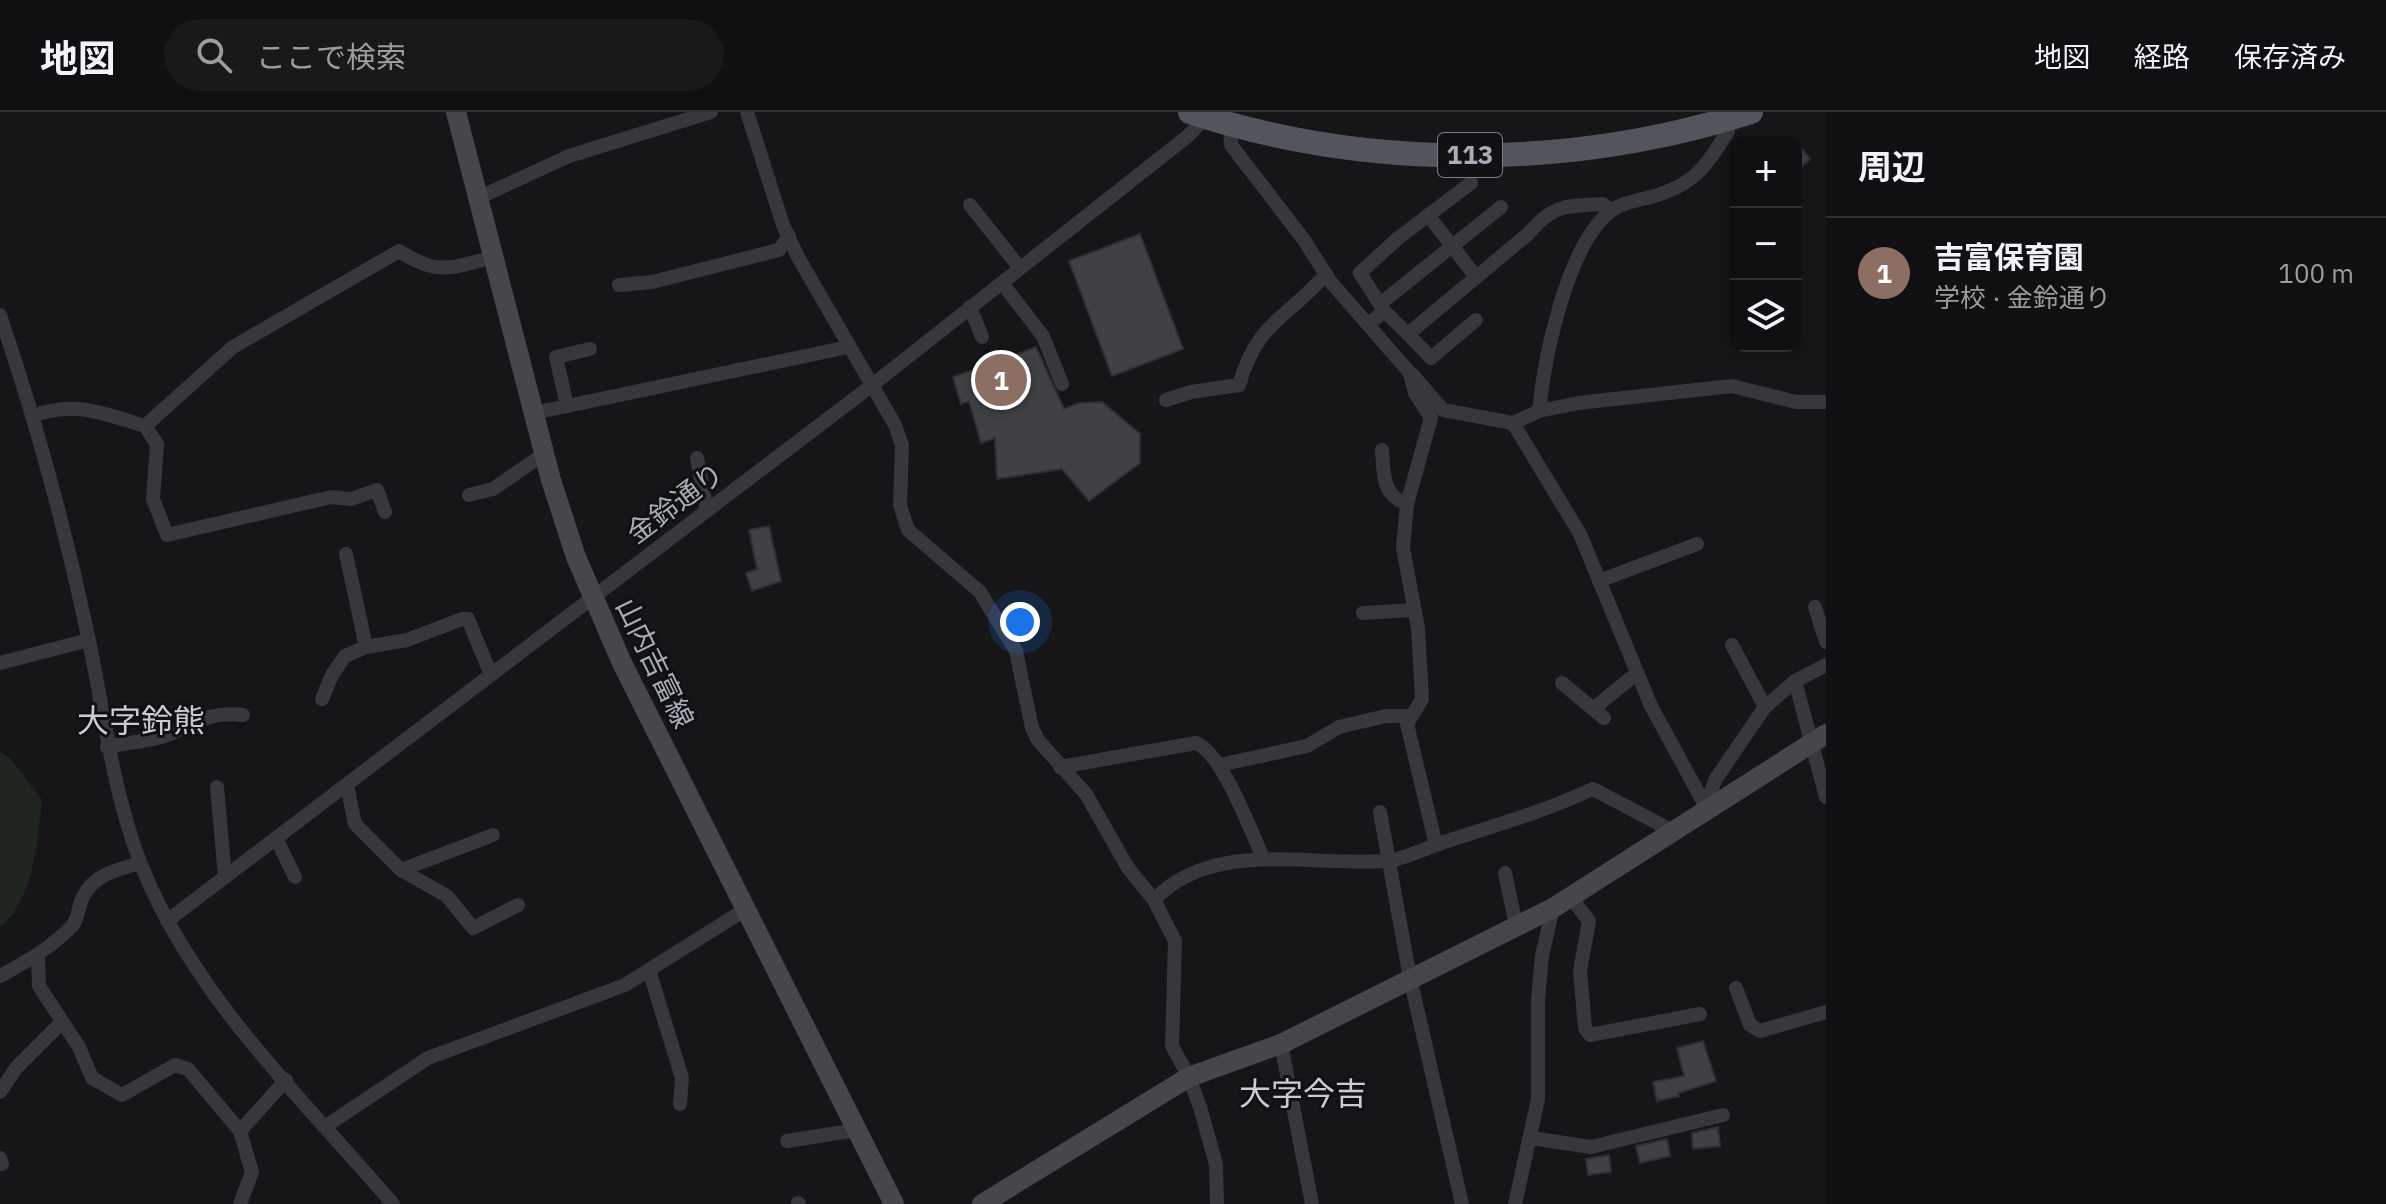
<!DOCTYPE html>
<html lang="ja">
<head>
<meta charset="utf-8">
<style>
  :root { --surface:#101012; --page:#19191b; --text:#f1f3f6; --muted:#9c9d9f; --line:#303032; --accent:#d93025 }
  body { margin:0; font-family:"IBM Plex Sans","Noto Sans JP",sans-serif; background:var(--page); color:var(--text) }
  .controls { position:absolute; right:24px; top:24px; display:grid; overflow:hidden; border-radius:16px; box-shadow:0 4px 12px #0003 }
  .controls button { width:72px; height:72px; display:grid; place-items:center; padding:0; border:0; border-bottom:2px solid var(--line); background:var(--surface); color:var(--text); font:40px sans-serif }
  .you { position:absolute; left:1020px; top:510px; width:28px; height:28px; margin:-20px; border:6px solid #fff; border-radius:50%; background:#1a73e8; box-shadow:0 0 0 12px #1a73e833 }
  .badge { display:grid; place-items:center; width:52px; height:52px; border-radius:50%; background:var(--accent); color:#fff; font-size:26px; font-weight:700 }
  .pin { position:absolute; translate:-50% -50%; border:4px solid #fff; box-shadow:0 2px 8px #0006 }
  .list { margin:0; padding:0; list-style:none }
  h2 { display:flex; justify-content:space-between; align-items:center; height:104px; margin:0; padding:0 32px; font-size:34px }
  h2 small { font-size:26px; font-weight:400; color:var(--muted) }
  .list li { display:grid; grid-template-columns:52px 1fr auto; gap:24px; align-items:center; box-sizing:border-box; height:112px; padding:0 32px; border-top:2px solid var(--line) }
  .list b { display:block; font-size:30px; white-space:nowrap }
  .list p { margin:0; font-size:26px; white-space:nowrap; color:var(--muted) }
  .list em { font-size:26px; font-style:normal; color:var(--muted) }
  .icon { flex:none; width:44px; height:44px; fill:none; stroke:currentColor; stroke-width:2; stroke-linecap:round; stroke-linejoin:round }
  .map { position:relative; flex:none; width:1826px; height:1092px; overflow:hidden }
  header { display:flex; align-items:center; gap:48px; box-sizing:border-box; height:112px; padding:0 40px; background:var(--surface); border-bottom:2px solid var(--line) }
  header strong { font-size:38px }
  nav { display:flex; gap:44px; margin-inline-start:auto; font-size:28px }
  .search { width:560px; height:72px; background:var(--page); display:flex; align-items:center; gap:20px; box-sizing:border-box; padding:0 28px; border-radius:44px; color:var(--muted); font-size:30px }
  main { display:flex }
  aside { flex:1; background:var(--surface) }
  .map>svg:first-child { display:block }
  .green { fill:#1e261f }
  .building { fill:#404145; stroke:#303034; stroke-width:2 }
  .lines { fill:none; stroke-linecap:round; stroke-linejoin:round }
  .street { stroke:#37383d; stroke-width:14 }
  .secondary { stroke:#45474d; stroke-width:20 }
  .primary { stroke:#53555c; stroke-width:24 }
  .labels { text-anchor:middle; stroke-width:6; stroke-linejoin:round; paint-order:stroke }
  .shield { fill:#111113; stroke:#7b7e86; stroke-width:2 }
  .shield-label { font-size:26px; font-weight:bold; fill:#a8adb8 }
  .street-label { font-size:28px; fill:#a8adb8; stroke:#111113 }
  .quarter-label { font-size:32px; fill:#c9ccd4; stroke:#111113 }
</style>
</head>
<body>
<header>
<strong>地図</strong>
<div class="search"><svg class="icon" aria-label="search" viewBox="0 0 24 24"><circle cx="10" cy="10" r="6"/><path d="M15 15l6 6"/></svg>ここで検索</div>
<nav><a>地図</a><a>経路</a><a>保存済み</a></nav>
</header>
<main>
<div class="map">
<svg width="1826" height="1092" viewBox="0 0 1826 1092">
  <rect width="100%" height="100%" fill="#161618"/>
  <!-- green -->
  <path class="green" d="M0,640L10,646L42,688C37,728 34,789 0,815Z"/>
  <!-- building -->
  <g class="building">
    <polygon points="1796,30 1810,47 1796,60"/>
    <polygon points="1140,122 1183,237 1112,264 1069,149"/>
    <polygon points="1036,235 1064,297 1079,291 1102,290 1140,322 1140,351 1089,389 1062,357 997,367 995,326 981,331 969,289 961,292 953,265"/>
    <polygon points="769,414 781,469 752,479 746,461 757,457 749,418"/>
    <polygon points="1703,929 1716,969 1678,981 1679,984 1657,989 1653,970 1684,964 1677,936"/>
    <polygon points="1718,1015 1720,1034 1693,1037 1692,1021"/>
    <polygon points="1667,1027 1670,1044 1640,1051 1636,1034"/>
    <polygon points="1609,1043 1611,1060 1588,1063 1586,1047"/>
  </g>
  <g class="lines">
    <!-- street -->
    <g class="street">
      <polyline points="747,0 783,113 798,145 895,313 902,333 900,393 908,418 980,480 1016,539 1032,616 1038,628 1086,682 1128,756 1154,788 1175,829 1172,934 1189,965 1200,995 1216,1052 1217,1092"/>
      <polyline points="1230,12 1231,33 1304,128 1330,169 1410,261 1415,281 1431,306 1407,392 1403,436 1418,516 1422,587 1407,612 1436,733"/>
      <polyline points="480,85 569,44 711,0"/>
      <polyline points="970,93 1020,156"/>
      <polyline points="1428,103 1476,165"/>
      <polyline points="1002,171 1043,224 1062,272"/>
      <polyline points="619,173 652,170 779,138 789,124"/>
      <polyline points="1380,192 1501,95"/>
      <polyline points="970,195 982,225"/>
      <polyline points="1384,199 1360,161 1397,127 1471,71"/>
      <path d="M0,203C36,309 65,415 88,524C106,609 114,696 151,776C207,897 307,992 393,1092"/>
      <path d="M1369,212L1384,199L1408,222L1528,122C1553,92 1566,94 1603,92L1611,99"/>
      <polyline points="1408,222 1431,246 1476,208"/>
      <path d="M1412,262L1443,298L1513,311L1539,299C1544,247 1567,132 1611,99C1621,91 1639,88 1651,85C1694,73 1706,55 1728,19L1723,9"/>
      <path d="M1166,288L1191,280L1239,273C1258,208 1286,208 1326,162"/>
      <polyline points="567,294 556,245 590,237"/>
      <polyline points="1539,299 1578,291 1732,274 1796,290 1826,290"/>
      <polyline points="534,301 848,235"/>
      <path d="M33,304C74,288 105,302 145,314L233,235L399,139C440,165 451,155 495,145"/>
      <polyline points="1513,311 1580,422 1651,594 1706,695"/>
      <polyline points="145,314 157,332 153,387 167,423 331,385 351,387 377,378 385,400"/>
      <path d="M1382,338C1384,361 1381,383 1407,392"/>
      <polyline points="697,346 707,399"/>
      <polyline points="469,383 493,377 544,342"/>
      <polyline points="346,442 366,535"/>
      <polyline points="1599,469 1697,432"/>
      <polyline points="1815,495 1826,530"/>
      <polyline points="1363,501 1414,498"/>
      <polyline points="0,551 89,528"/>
      <polyline points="1795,569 1826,553"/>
      <polyline points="1562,571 1604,606"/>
      <polyline points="322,587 332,563 345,544 366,535 407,528 462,507 468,507 491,563"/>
      <polyline points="1765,595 1795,569 1826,685"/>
      <polyline points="1593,597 1637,561"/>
      <path d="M107,635C129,630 157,629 177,619C202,607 214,600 243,603"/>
      <polyline points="1219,653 1307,634 1339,615 1386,604 1411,604"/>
      <path d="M1060,655L1196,631C1222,641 1251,719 1263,746"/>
      <polyline points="347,673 355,712 401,758 447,784 473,816 518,793"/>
      <polyline points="217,675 225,765"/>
      <polyline points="1706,695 1715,668 1765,595 1732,533"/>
      <polyline points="1380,700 1410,866 1462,1092"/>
      <polyline points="276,726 295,765"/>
      <polyline points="401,758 493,723"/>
      <polyline points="1505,761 1516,813"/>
      <polyline points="1570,784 1589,809 1580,859 1585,916 1590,923 1700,902"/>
      <path d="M1154,788C1213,726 1312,755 1387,749C1405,747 1426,736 1444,730C1494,714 1545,699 1593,677L1671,718"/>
      <polyline points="167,809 871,274 1188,24 1210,1"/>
      <polyline points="38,843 39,874 79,935 92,966 122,983 175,953 188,957 240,1019"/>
      <polyline points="649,858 682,966 680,992"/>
      <path d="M0,864C26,850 51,836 72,814C79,806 78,794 83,785C94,762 117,758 140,751"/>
      <polyline points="1736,876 1750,913 1760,919 1826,900"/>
      <polyline points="1281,932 1312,1092"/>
      <polyline points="0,980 16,956 61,911"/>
      <polyline points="326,1014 428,946 625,873 746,797"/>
      <polyline points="1531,1026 1591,1035 1723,1003"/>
      <polyline points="787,1029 857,1018"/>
      <polyline points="0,1046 2,1052"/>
      <polyline points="798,1091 799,1092"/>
      <polyline points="240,1092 252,1060 240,1019 286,968"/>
      <polyline points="1515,1092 1538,987 1538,888 1542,844 1553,796"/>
    </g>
    <!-- secondary -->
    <g class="secondary">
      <polyline points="456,0 551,368 576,445 622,551 894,1092"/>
      <polyline points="982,1092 1189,965 1281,932 1553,796 1826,622"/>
    </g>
    <!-- primary -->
    <path class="primary" d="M1190,0C1369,59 1572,57 1751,0"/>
  </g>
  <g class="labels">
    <!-- shield labels -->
    <rect class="shield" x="1438" y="21" width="64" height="44" rx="6"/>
    <g class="shield-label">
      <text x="1470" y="52">113</text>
    </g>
    <!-- street labels -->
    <g class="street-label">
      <text transform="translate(675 391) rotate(-37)" y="10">金鈴通り</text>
      <text transform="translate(655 551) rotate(64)" y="10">山内吉富線</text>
    </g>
    <!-- quarter labels -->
    <g class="quarter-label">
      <text x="141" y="620">大字鈴熊</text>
      <text x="1303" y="993">大字今吉</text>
    </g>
  </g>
</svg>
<div class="controls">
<button>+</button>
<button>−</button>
<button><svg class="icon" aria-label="layers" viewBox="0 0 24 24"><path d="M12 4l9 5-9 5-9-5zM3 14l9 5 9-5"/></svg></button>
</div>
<div class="you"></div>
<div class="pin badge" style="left:1001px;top:268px;background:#8d6e63">1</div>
</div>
<aside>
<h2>周辺<small></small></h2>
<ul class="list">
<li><span class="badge" style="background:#8d6e63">1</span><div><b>吉富保育園</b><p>学校 · 金鈴通り</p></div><em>100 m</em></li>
</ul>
</aside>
</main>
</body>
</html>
